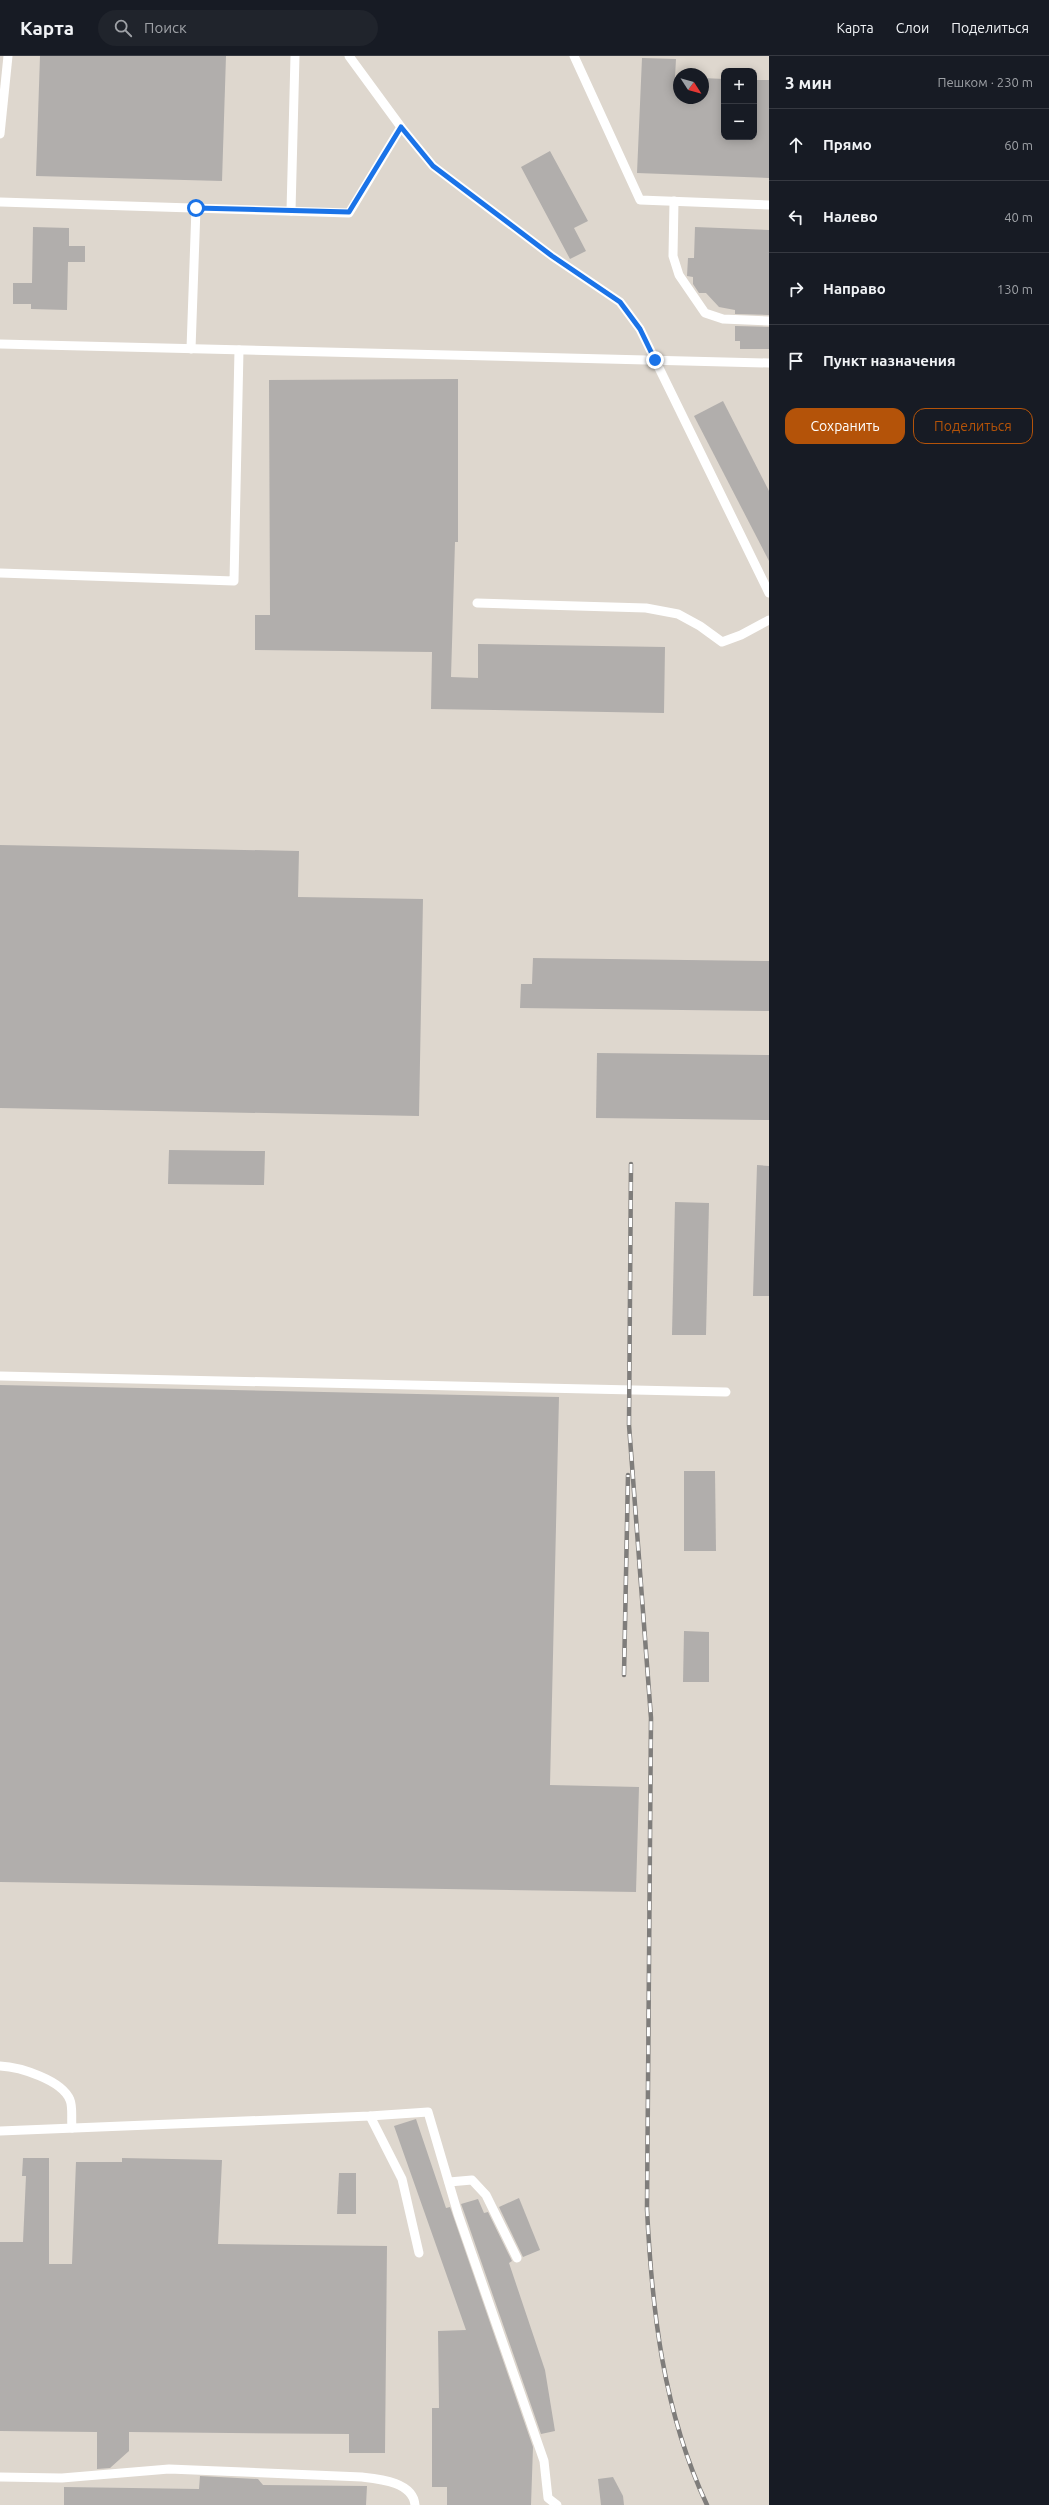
<!DOCTYPE html>
<html lang="ru">
<head>
<meta charset="utf-8">
<style>
  :root { --surface:#171b24; --page:#20242c; --text:#f1f3f6; --muted:#9ea1a6; --line:#363941; --accent:#b45309 }
  body { margin:0; font-family:Ubuntu,sans-serif; background:var(--page); color:var(--text) }
  .controls { position:absolute; right:12px; top:12px; display:grid; overflow:hidden; border-radius:8px; box-shadow:0 2px 10px #0003 }
  .controls button { width:36px; height:36px; display:grid; place-items:center; padding:0; border:0; border-bottom:1px solid var(--line); background:var(--surface); color:var(--text); font:20px sans-serif }
  .compass { position:absolute; left:673px; top:12px; width:36px; height:36px; border-radius:50%; background:var(--surface); box-shadow:0 2px 10px #0003; rotate:126deg }
  .stop { position:absolute; width:12px; height:12px; margin:-9px; border:3px solid #1a73e8; border-radius:50%; background:#fff }
  .stop.end { background:#1a73e8; border-color:#fff; box-shadow:0 1px 4px #0008 }
  .list { margin:0; padding:0; list-style:none }
  h2 { display:flex; justify-content:space-between; align-items:center; height:52px; margin:0; padding:0 16px; font-size:17px }
  h2 small { font-size:13px; font-weight:400; color:var(--muted) }
  .list li { display:grid; grid-template-columns:26px 1fr auto; gap:12px; align-items:center; box-sizing:border-box; height:72px; padding:0 16px; border-top:1px solid var(--line) }
  .list b { display:block; font-size:15px; white-space:nowrap }
  .list em { font-size:13px; font-style:normal; color:var(--muted) }
  .actions { display:flex; gap:8px; padding:12px 16px }
  .actions a { flex:1; padding:9px 0; border:1px solid var(--accent); border-radius:12px; text-align:center; font-size:14px; color:var(--accent) }
  .actions .main { background:var(--accent); color:#fff }
  .icon { flex:none; width:22px; height:22px; fill:none; stroke:currentColor; stroke-width:2; stroke-linecap:round; stroke-linejoin:round }
  .map { position:relative; flex:none; width:769px; height:2449px; overflow:hidden }
  header { display:flex; align-items:center; gap:24px; box-sizing:border-box; height:56px; padding:0 20px; background:var(--surface); border-bottom:1px solid var(--line) }
  header strong { font-size:19px }
  nav { display:flex; gap:22px; margin-inline-start:auto; font-size:14px }
  .search { width:280px; height:36px; background:var(--page); display:flex; align-items:center; gap:10px; box-sizing:border-box; padding:0 14px; border-radius:22px; color:var(--muted); font-size:15px }
  main { display:flex }
  aside { flex:1; background:var(--surface) }
  .map>svg:first-child { display:block }
  .built { fill:#ded7ce; fill-rule:evenodd }
  .building { fill:#b1aeac }
  .lines { fill:none; stroke-linecap:round; stroke-linejoin:round }
  .lane { stroke:#fff; stroke-width:9 }
  .rail-casing { stroke:#7f7d7b; stroke-width:4.5 }
  .rail { stroke:#fff; stroke-width:3; stroke-dasharray:9; stroke-linecap:butt }
  .route { stroke:#1a73e8; stroke-width:5 }
</style>
</head>
<body>
<header>
<strong>Карта</strong>
<div class="search"><svg class="icon" aria-label="search" viewBox="0 0 24 24"><circle cx="10" cy="10" r="6"/><path d="M15 15l6 6"/></svg>Поиск</div>
<nav><a>Карта</a><a>Слои</a><a>Поделиться</a></nav>
</header>
<main>
<div class="map">
<svg width="769" height="2449" viewBox="0 0 769 2449">
  <rect width="100%" height="100%" fill="#e4e2df"/>
  <!-- built -->
  <path class="built" d="M0,0H769V2449H0ZM724,15H754V81H724ZM679,18H703V42H679Z"/>
  <!-- building -->
  <g class="building">
    <polygon points="40,0 226,0 222,125 36,120"/>
    <polygon points="642,2 676,3 675,21 679,21 679,42 703,42 703,22 724,23 724,81 754,81 754,24 769,24 769,122 637,117"/>
    <polygon points="550,95 588,165 574,172 586,195 570,203 521,111"/>
    <polygon points="33,171 69,172 69,190 85,190 85,206 68,206 67,254 31,253 31,248 13,248 13,227 32,227"/>
    <polygon points="695,171 769,174 769,259 735,258 735,254 719,251 706,237 699,237 693,228 693,221 687,220 688,202 694,202"/>
    <polygon points="735,270 769,271 769,293 740,293 740,285 735,285"/>
    <polygon points="458,323 458,486 455,486 451,621 478,622 478,588 665,591 664,657 431,653 432,596 255,594 255,559 270,559 269,324"/>
    <polygon points="723,345 769,435 769,505 694,360"/>
    <polygon points="0,789 299,795 298,841 423,843 419,1060 0,1052"/>
    <polygon points="533,902 769,905 769,955 520,952 521,928 532,928"/>
    <polygon points="597,997 769,999 769,1064 596,1062"/>
    <polygon points="169,1094 265,1095 264,1129 168,1128"/>
    <polygon points="757,1109 769,1110 769,1240 753,1240"/>
    <polygon points="675,1146 709,1147 706,1279 672,1279"/>
    <polygon points="0,1329 559,1341 550,1729 639,1731 636,1836 0,1826"/>
    <polygon points="684,1415 715,1415 716,1495 684,1495"/>
    <polygon points="684,1575 709,1576 709,1626 683,1626"/>
    <polygon points="416,2063 446,2152 450,2151 533,2391 531,2449 447,2449 447,2431 432,2431 432,2352 439,2352 438,2275 466,2274 394,2070"/>
    <polygon points="23,2102 49,2102 49,2208 72,2208 76,2106 122,2106 122,2102 222,2104 218,2188 387,2190 385,2397 349,2397 349,2378 129,2376 129,2395 110,2412 97,2413 97,2376 0,2375 0,2186 23,2186 26,2120 22,2120"/>
    <polygon points="339,2117 356,2117 356,2158 337,2158"/>
    <polygon points="519,2142 540,2194 523,2201 499,2151"/>
    <polygon points="478,2143 484,2157 488,2156 512,2205 509,2207 545,2314 555,2375 541,2378 464,2156 461,2148"/>
    <polygon points="200,2420 258,2423 263,2429 367,2430 366,2449 64,2449 64,2431 199,2433"/>
    <polygon points="613,2421 623,2440 624,2449 601,2449 598,2423"/>
  </g>
  <g class="lines">
    <!-- lane -->
    <g class="lane">
      <polyline points="349,0 401,71 433,110 552,200 620,246 640,273 769,537"/>
      <polyline points="574,0 640,144 769,149"/>
      <polyline points="0,78 8,0"/>
      <polyline points="674,145 673,200 679,219 705,257 723,263 769,265"/>
      <polyline points="0,146 349,157 401,71"/>
      <polyline points="291,155 295,0"/>
      <polyline points="0,288 769,307"/>
      <polyline points="191,293 196,152"/>
      <polyline points="0,517 234,525 239,294"/>
      <polyline points="477,547 646,552 678,558 700,570 722,586 741,579 769,564"/>
      <polyline points="0,1320 726,1336"/>
      <path d="M0,2010C20,2011 62,2024 70,2044C73,2051 71,2064 72,2072"/>
      <polyline points="370,2060 402,2123 419,2197"/>
      <polyline points="0,2075 370,2060 428,2056 458,2158 544,2405 548,2442 557,2449"/>
      <polyline points="449,2126 472,2124 486,2139 517,2202"/>
      <path d="M0,2421L62,2422L169,2413L362,2421C380,2423 413,2426 415,2449"/>
    </g>
    <defs>
      <g id="rail">
        <path d="M631,1108L629,1369L651,1662L647,2153C652,2255 663,2355 707,2449"/>
        <polyline points="624,1619 628,1419"/>
      </g>
    </defs>
    <!-- rail casing -->
    <use href="#rail" class="rail-casing"/>
    <!-- rail -->
    <use href="#rail" class="rail"/>
  </g>
  <g class="lines">
    <!-- route -->
    <polyline class="route" points="196,152 349,156 401,71 433,110 552,200 620,246 640,273 655,304"/>
  </g>
</svg>
<div class="controls">
<button>+</button>
<button>−</button>
</div>
<svg class="compass" viewBox="-18 -18 36 36"><path d="M0-13l5 13h-10z" fill="#e53935"/><path d="M0 13l5-13h-10z" fill="#9ea1a6"/></svg>
<div class="stop" style="left:196px;top:152px"></div>
<div class="stop end" style="left:655px;top:304px"></div>
</div>
<aside>
<h2>3 мин<small>Пешком · 230 m</small></h2>
<ul class="list">
<li><svg class="icon" aria-label="ahead" viewBox="0 0 24 24"><path d="M12 20V5M6 11l6-6 6 6"/></svg><div><b>Прямо</b></div><em>60 m</em></li>
<li><svg class="icon" aria-label="left" viewBox="0 0 24 24"><path d="M17 20v-9H6M10 6l-5 5 5 5"/></svg><div><b>Налево</b></div><em>40 m</em></li>
<li><svg class="icon" aria-label="right" viewBox="0 0 24 24"><path d="M7 20v-9h11M14 6l5 5-5 5"/></svg><div><b>Направо</b></div><em>130 m</em></li>
<li><svg class="icon" aria-label="arrive" viewBox="0 0 24 24"><path d="M6 21V4h12l-3 4 3 4H6"/></svg><div><b>Пункт назначения</b></div></li>
</ul>
<div class="actions"><a class="main">Сохранить</a><a>Поделиться</a></div>
</aside>
</main>
</body>
</html>
